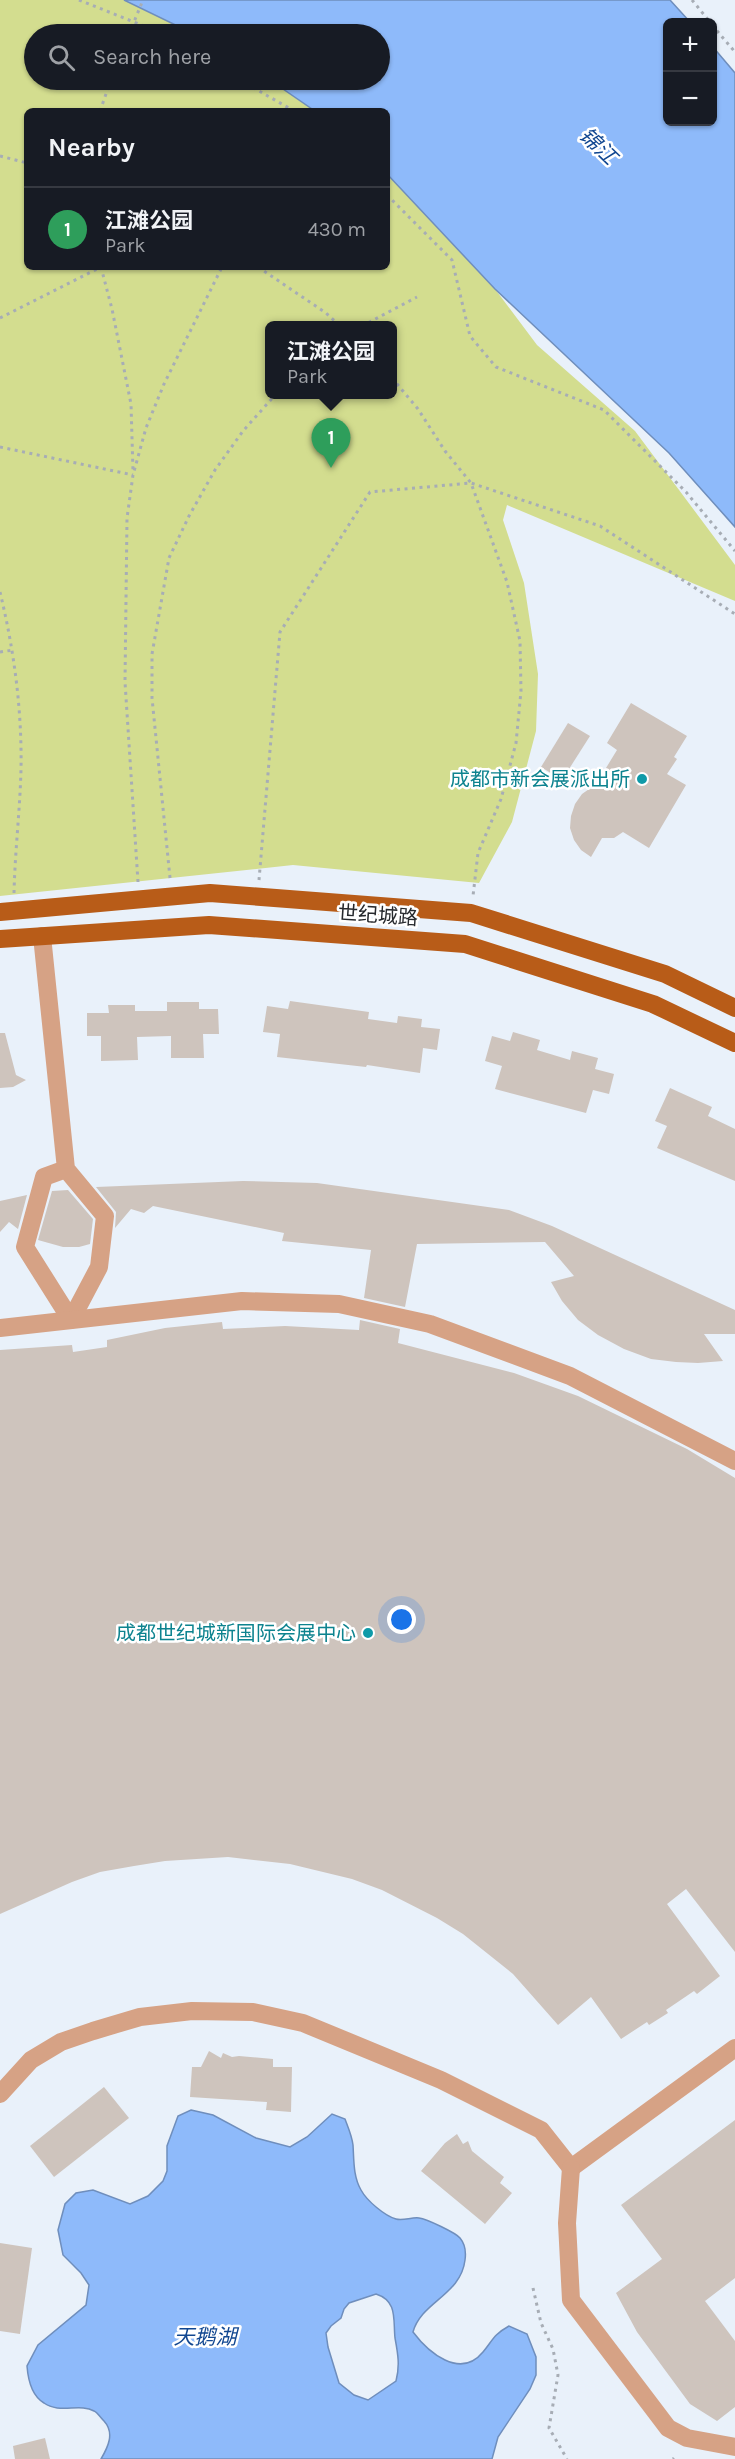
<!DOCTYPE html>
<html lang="en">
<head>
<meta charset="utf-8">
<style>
  :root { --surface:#171b24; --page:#20242c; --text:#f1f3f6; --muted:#9ea1a6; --line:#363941; --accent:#c03773 }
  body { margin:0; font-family:Karla,"Noto Sans SC",sans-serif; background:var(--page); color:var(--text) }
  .controls { position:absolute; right:18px; top:18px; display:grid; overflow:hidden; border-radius:9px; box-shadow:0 2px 4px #0004 }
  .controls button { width:54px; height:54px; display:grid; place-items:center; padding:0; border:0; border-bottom:2px solid var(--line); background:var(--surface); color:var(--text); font:30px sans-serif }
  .you { position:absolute; left:402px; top:1620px; width:21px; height:21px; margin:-15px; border:4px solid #fff; border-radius:50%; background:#1a73e8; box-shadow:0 0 0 9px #1a73e833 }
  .badge { display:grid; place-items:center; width:39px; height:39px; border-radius:50%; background:var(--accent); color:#fff; font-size:20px; font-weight:700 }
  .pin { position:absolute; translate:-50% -50px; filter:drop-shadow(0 2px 3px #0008) }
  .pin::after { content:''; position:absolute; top:32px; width:21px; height:18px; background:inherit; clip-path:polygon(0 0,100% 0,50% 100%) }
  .popup { position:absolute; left:265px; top:321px; width:132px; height:78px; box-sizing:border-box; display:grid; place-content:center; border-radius:9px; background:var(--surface); filter:drop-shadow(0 2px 4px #0005); font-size:20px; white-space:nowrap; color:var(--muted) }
  .popup b { font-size:22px; color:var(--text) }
  .popup::after { content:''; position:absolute; left:50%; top:100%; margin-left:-12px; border:12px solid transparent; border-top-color:var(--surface) }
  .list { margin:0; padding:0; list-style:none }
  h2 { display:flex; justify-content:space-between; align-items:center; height:78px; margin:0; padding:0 24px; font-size:26px }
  h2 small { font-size:20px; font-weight:400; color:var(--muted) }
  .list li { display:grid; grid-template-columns:39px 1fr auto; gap:18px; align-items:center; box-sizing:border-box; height:84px; padding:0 24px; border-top:2px solid var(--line) }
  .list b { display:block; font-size:22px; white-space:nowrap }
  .list p { margin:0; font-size:20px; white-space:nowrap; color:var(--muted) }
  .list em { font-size:20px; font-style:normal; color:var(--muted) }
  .icon { flex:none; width:33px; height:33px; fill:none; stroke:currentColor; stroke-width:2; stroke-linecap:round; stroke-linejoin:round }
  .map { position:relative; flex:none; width:735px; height:2459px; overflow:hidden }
  .search { position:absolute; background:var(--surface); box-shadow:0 2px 4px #0004; left:24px; top:24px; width:366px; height:66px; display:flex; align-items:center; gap:15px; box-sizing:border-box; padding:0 21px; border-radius:33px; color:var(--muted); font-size:22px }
  .panel { position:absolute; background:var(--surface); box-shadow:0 2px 4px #0004; left:24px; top:108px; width:366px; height:162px; border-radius:9px }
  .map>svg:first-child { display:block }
  .green { fill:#d3dd8f; fill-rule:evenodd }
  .water { fill:#8ebafa; stroke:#6f8ebc; stroke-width:1.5; fill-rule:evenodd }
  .building { fill:#cec4bd }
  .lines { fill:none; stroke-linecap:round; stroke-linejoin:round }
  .path { stroke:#a7adb5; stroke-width:3; stroke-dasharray:3 4.5; stroke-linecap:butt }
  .minor { stroke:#d6a285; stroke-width:18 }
  .major { stroke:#b85c18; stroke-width:18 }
  .path-bridge { stroke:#a7adb5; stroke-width:3; stroke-dasharray:3 4.5; stroke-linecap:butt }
  .culture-dot { fill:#0f9aa8; stroke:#fff; stroke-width:2 }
  .labels { text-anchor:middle; stroke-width:5; stroke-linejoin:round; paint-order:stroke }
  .culture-label { font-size:20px; fill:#0d838f; stroke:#fff; text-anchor:end }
  .street-label { font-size:20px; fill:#26292d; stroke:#fff }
  .water-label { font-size:21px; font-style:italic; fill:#114791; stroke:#fff }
</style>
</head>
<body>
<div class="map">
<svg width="735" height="2459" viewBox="0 0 735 2459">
  <rect width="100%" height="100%" fill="#e9f1fa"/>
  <!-- green -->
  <path class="green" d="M0,0H124L194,34H34V80H270L315,111H27V267H387V174L495,289L537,345L635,431L735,565V601L507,505L503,520L524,583L538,674L536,731L512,822L479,883L293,865L0,896ZM270,326H392V394H270Z"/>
  <!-- water -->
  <g class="water">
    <polygon points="124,0 670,0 690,22 668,22 668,122 712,122 713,47 735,73 735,527 669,453 495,289 387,174 387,111 315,111 270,80 380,80 380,34 194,34"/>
    <path d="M191,2110L213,2115L256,2138L290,2147L307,2137L332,2114L345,2119C348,2127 352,2136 353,2145C354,2160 353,2176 361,2190C367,2201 385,2216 396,2219C403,2221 412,2217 419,2218C427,2219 456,2233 460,2238C465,2244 466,2253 465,2260C461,2295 421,2302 413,2332C428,2352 460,2380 483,2352C493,2340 493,2335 509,2326L527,2334L536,2357V2375L530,2389L498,2437L492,2459H101C108,2447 115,2433 104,2421C101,2418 97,2412 94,2411C80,2403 59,2414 44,2403C32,2396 28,2379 27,2366L38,2345L86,2305L89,2285L81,2273L63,2255L58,2230L65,2204L76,2193L93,2190L130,2204L148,2196L163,2181L167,2171V2146L178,2116ZM376,2294C398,2301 393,2320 395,2338C398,2354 400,2366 396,2381L368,2400L354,2395L339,2383L328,2347L326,2333L331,2326L341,2318L344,2309L349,2303Z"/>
  </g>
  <!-- building -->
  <g class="building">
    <polygon points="631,703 687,736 674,757 677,759 667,774 686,785 649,848 623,832 614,838 602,838 591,857 581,850 574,840 570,828 571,816 575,804 582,794 592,787 623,778 606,768 617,750 607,743"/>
    <polygon points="568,723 590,736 562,780 541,767"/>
    <polygon points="290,1001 369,1012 368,1019 397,1023 398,1016 422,1019 421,1027 440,1029 437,1050 423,1048 420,1073 367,1065 366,1067 277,1057 280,1034 263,1032 267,1006 288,1009"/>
    <polygon points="167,1002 199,1002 199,1009 218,1009 219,1034 203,1034 204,1058 171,1058 171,1036 137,1037 138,1060 101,1061 101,1036 87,1036 87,1013 109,1013 108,1005 135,1005 135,1011 167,1011"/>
    <polygon points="513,1032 540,1040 537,1050 570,1060 572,1051 598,1058 595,1069 614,1074 609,1094 593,1090 586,1113 495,1089 502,1066 485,1061 492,1036 510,1041"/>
    <polygon points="0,1033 5,1033 16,1075 26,1080 13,1087 0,1088"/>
    <polygon points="670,1088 712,1107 708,1116 735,1129 735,1181 657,1148 667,1126 655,1121"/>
    <polygon points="243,1181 317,1183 509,1210 552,1226 735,1310 735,1334 704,1334 723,1361 698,1363 676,1362 651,1359 624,1349 598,1335 578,1320 562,1301 551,1282 574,1276 545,1242 417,1244 405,1307 364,1298 371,1250 282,1241 284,1233 153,1206 144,1213 131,1209 115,1228 116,1212 96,1187"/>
    <polygon points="68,1190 93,1219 90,1244 79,1247 63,1247 38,1240 52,1191"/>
    <polygon points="27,1195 18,1229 9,1222 0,1232 0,1201"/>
    <polygon points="360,1320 400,1329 398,1343 514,1373 578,1396 687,1449 735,1478 735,1952 686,1889 667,1904 720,1976 697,1994 694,1991 666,2010 668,2013 649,2025 647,2022 621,2039 591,1997 558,2025 513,1974 463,1934 437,1918 382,1890 352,1879 290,1864 228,1857 165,1861 134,1866 100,1872 72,1882 0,1914 0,1350 72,1345 73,1352 107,1347 107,1340 165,1328 222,1322 223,1329 285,1326 359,1330"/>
    <polygon points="209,2051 221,2058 223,2053 232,2057 239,2056 273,2059 273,2067 292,2067 291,2112 266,2110 267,2102 190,2097 192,2067 201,2067"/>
    <polygon points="104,2087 129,2118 54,2177 30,2146"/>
    <polygon points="735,2120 735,2278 705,2301 735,2341 735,2407 717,2421 690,2404 637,2332 616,2293 662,2259 621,2205"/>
    <polygon points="457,2134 463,2144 468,2141 472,2151 504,2177 500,2183 512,2193 485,2224 421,2171 445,2143"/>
    <polygon points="0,2243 32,2248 20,2334 0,2331"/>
    <polygon points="45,2438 50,2459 15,2459 13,2446"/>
  </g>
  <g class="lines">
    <!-- path -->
    <g class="path">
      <polyline points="79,0 164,34"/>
      <polyline points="692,0 710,22"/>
      <polyline points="712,25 735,52"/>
      <polyline points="240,80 294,111"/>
      <polyline points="100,111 111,80"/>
      <polyline points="0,156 27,163"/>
      <polyline points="387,195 452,260 470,336 496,367 604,410 686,492 735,551"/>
      <polyline points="101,267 112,309 131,404 133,471"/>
      <polyline points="258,267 326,313 340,326"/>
      <polyline points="0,318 101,267"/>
      <polyline points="362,326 417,297"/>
      <polyline points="392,378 418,409 445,451 471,483 507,582 520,641 521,691 516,743 501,799 478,853 473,896"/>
      <polyline points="0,447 133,475"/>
      <path d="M0,592C14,650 22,709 21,769C20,810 15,851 14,893"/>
      <polyline points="0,652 13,650"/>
      <polyline points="170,878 152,698 152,654 169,558 189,516 215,470 243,431 276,394"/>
      <polyline points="259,880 280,632 370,492 471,483 600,526 735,614"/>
      <polyline points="138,882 125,682 127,518 133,475 146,428 164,384 222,267"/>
      <polyline points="533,2288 541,2323 553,2349 558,2375 549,2428 567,2459"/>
      <polyline points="673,2459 674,2458"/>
    </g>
    <!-- minor -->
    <g class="minor">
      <polyline points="42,936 66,1169 105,1216 99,1267 71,1320 25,1247 44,1177 66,1169"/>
      <polyline points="0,1328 242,1301 339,1304 430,1324 570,1376 735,1461"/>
      <polyline points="0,2094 31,2060 61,2042 93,2031 140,2017 192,2011 253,2012 303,2023 441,2080 541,2130 571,2168 735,2048"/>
      <polyline points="571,2168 567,2223 571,2300 668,2428 687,2438 735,2447"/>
    </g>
    <!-- major -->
    <g class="major">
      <polyline points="0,912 210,893 471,913 665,974 735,1008"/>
      <polyline points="0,939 209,925 465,944 653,1004 735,1043"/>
    </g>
    <!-- path-bridge -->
    <polyline class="path-bridge" points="129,34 143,0"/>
  </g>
  <!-- markers -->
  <g class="culture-dot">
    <circle cx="642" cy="779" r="6"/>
    <circle cx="368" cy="1633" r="6"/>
  </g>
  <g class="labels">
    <!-- culture labels -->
    <g class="culture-label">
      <text x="630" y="786">成都市新会展派出所</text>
      <text x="356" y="1640">成都世纪城新国际会展中心</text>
    </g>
    <!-- street labels -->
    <g class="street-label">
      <text transform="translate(378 915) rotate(4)" y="7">世纪城路</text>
    </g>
    <!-- water labels -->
    <g class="water-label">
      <text transform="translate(598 146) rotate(44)" y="7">锦江</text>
      <text x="205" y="2344">天鹅湖</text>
    </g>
  </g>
</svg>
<div class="controls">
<button>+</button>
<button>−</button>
</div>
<div class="you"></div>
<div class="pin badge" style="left:331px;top:468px;background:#2e9e5b">1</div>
<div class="popup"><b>江滩公园</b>Park</div>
<div class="search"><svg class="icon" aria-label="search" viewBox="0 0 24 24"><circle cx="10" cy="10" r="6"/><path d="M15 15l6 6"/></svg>Search here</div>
<section class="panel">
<h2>Nearby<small></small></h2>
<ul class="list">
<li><span class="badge" style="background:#2e9e5b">1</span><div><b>江滩公园</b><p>Park</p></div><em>430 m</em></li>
</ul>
</section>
</div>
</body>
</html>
